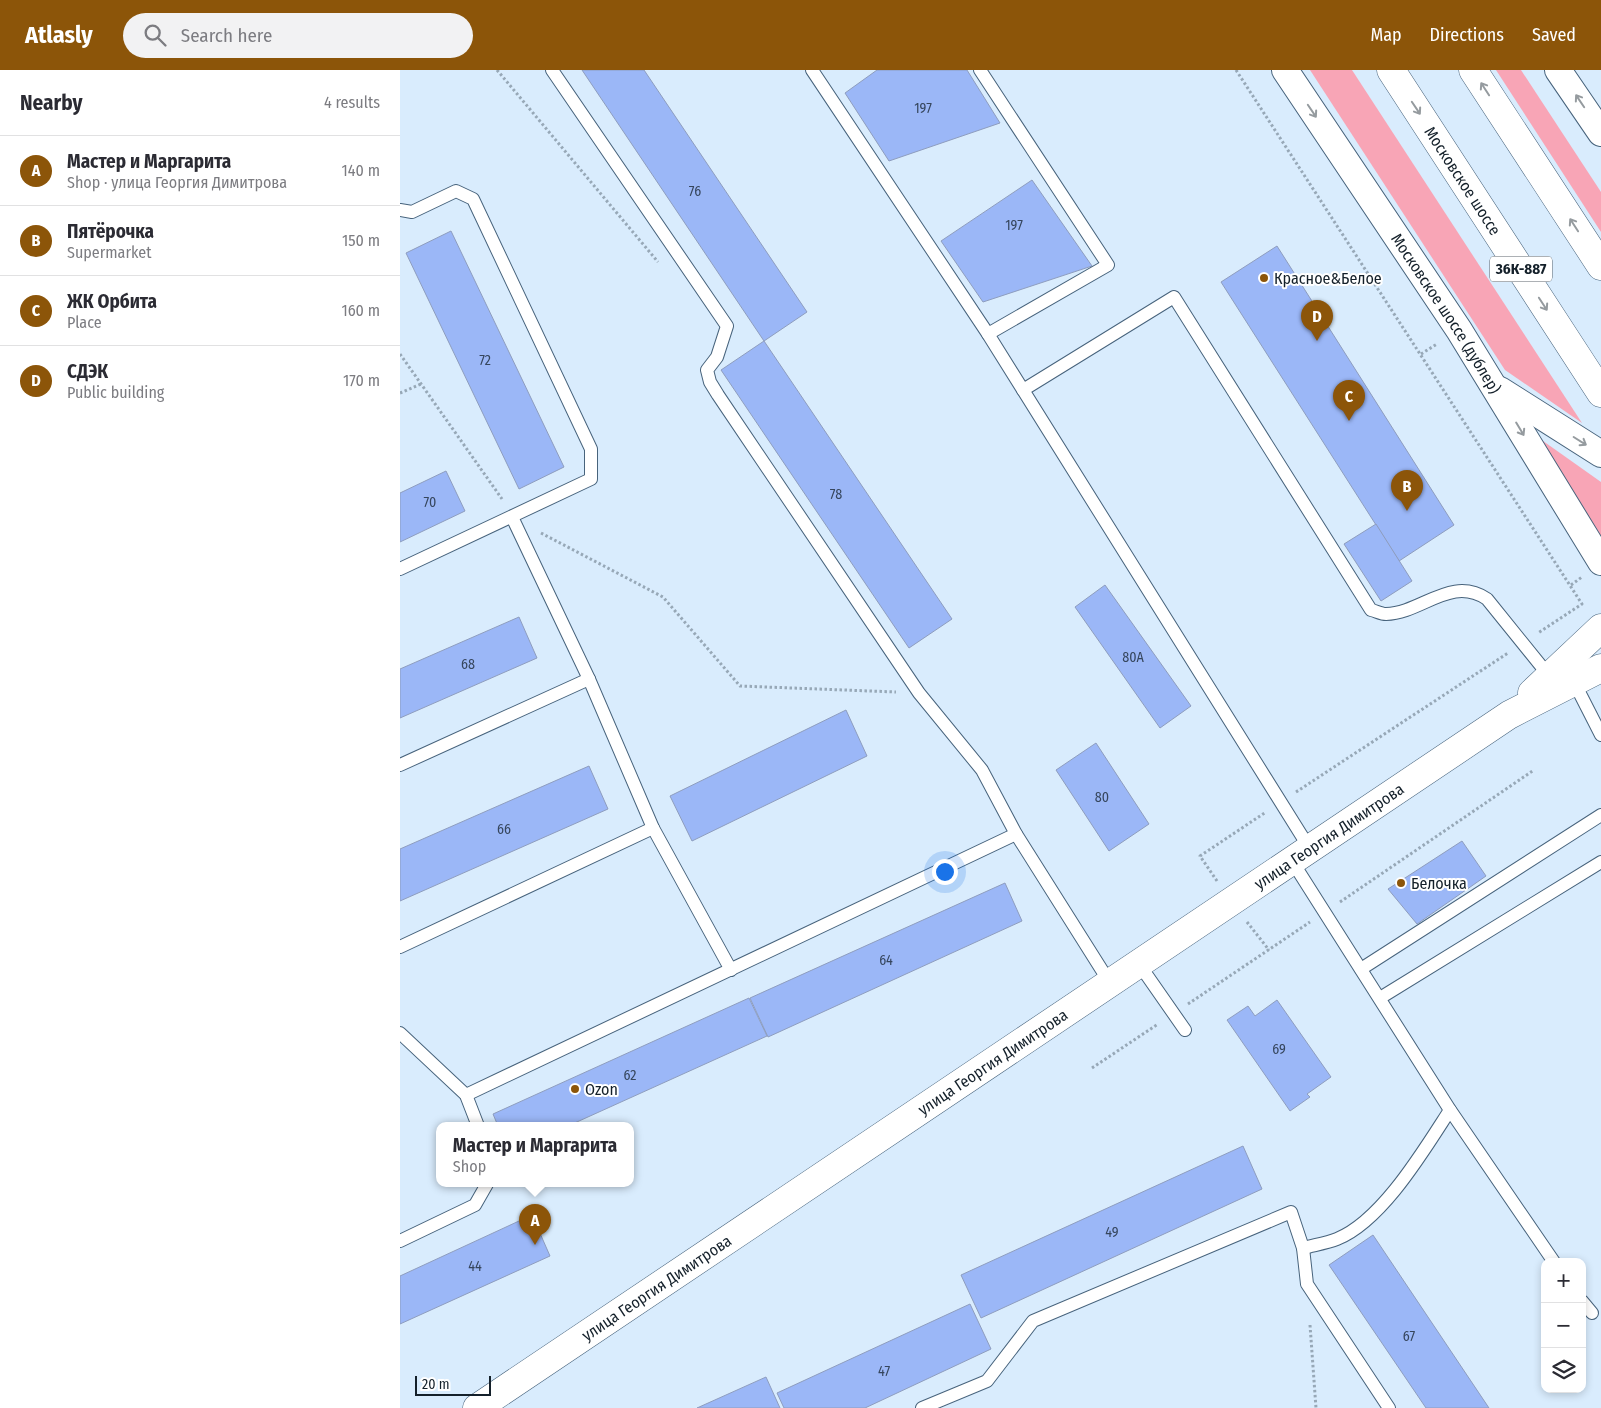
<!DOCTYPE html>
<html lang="en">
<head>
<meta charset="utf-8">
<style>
  :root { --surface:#fff; --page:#f2f2f3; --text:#2b2b33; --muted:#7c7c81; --line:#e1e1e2; --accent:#8c5509 }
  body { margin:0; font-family:"Fira Sans Condensed",sans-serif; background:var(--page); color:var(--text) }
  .controls { position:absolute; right:15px; bottom:15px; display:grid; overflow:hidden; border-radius:10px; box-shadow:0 2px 8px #0003 }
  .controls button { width:45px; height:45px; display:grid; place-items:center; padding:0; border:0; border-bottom:1px solid var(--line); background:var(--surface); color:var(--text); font:25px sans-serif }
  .scale { position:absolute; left:15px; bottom:12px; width:76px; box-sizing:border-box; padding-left:5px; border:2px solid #14202a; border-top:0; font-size:14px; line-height:18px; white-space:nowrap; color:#14202a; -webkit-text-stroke:4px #fff; paint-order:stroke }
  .you { position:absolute; left:544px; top:801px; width:18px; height:18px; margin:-12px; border:4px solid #fff; border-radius:50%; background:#1a73e8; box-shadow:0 0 0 8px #1a73e833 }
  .badge { display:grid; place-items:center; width:32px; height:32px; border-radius:50%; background:var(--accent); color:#fff; font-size:16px; font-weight:700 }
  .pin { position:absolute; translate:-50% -41px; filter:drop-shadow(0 1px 2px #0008) }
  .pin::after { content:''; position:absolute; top:26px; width:18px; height:15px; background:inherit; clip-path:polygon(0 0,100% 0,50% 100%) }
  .popup { position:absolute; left:36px; top:1052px; width:198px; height:65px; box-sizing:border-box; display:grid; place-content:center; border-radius:10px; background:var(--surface); filter:drop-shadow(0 1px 4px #0005); font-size:16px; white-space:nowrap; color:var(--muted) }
  .popup b { font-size:19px; color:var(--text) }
  .popup::after { content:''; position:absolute; left:50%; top:100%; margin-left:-10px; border:10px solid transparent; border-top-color:var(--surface) }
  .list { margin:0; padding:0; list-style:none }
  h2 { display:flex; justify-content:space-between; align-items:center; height:65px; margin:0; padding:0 20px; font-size:21px }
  h2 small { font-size:16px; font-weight:400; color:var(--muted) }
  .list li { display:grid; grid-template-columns:32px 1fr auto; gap:15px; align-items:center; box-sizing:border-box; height:70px; padding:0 20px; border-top:1px solid var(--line) }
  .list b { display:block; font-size:19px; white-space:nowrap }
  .list p { margin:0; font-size:16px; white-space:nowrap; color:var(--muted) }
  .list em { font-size:16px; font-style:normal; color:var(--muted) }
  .icon { flex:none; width:28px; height:28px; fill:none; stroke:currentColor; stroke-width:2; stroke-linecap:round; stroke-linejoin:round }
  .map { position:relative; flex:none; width:1201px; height:1338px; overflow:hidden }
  header { display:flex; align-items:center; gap:30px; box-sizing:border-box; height:70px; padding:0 25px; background:var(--accent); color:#fff }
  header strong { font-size:24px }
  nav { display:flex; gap:28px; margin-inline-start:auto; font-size:18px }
  .search { width:350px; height:45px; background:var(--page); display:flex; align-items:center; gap:12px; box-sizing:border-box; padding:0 18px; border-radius:28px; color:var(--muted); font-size:19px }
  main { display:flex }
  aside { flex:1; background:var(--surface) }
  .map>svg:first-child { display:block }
  .green { fill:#f8a5b6 }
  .building { fill:#9bb7f7; stroke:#8e9dbe }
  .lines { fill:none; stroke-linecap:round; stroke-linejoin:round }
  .lane-casing { stroke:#47637c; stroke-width:14 }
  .street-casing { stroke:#47637c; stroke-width:28 }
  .secondary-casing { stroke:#47637c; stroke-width:29 }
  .primary-casing { stroke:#47637c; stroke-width:29 }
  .path { stroke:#97a8b7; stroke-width:3; stroke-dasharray:2.5 2.5; stroke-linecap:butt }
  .lane { stroke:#fff; stroke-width:12 }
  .street { stroke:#fff; stroke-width:26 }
  .secondary { stroke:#fff; stroke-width:28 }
  .primary { stroke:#fff; stroke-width:28 }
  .oneway { stroke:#959b9f }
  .poi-dot { fill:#8c5509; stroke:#fff; stroke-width:2 }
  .labels { text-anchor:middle; stroke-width:4; stroke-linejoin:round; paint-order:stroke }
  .number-label { font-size:14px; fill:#36465d }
  .shield { fill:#fff; stroke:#5a636a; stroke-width:1 }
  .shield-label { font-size:15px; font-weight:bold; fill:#14202a }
  .street-label { font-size:16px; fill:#14202a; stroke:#fff }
  .poi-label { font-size:16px; fill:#14202a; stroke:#fff; text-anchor:start }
</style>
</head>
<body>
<header>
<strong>Atlasly</strong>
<div class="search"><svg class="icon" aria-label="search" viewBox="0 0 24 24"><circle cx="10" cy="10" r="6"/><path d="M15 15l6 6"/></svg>Search here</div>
<nav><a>Map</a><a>Directions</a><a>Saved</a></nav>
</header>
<main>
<aside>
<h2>Nearby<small>4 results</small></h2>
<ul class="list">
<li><span class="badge">A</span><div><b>Мастер и Маргарита</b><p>Shop · улица Георгия Димитрова</p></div><em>140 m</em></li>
<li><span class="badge">B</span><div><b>Пятёрочка</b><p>Supermarket</p></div><em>150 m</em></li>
<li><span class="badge">C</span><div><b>ЖК Орбита</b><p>Place</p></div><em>160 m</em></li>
<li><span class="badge">D</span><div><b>СДЭК</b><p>Public building</p></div><em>170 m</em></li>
</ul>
</aside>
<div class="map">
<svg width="1201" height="1338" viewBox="0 0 1201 1338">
  <rect width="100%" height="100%" fill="#d9ecfd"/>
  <!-- green -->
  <g class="green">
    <polygon points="910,0 952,0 1182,353 1105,300"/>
    <polygon points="1096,0 1121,0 1201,122 1201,162"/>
    <polygon points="1136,366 1201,412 1201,471"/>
  </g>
  <!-- building -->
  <g class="building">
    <polygon points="182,0 244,0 407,242 364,271"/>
    <polygon points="477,0 567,0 600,53 489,91 445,23"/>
    <polygon points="632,110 692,196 583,232 541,171"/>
    <polygon points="51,161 164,397 119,419 6,183"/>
    <polygon points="877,176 1054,455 999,491 821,212"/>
    <polygon points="364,271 552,549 509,578 321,300"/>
    <polygon points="46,401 65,441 0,472 0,423"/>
    <polygon points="976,454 1012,511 981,531 944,474"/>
    <polygon points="705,515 791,636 760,658 675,537"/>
    <polygon points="119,547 137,588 0,648 0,599"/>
    <polygon points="446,640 467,686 292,771 270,726"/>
    <polygon points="696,673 749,754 709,781 656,700"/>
    <polygon points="189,696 208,739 0,831 0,779"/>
    <polygon points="1062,771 1086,806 1017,854 988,819"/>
    <polygon points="605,813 622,851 368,967 350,928"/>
    <polygon points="349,928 367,966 168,1056 98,1056 93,1044"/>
    <polygon points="877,930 931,1007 907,1024 910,1027 890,1041 827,950 848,936 855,946"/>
    <polygon points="843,1076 862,1119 581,1248 561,1205"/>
    <polygon points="132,1145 150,1186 0,1254 0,1206"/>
    <polygon points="973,1165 1089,1338 1026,1338 929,1195"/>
    <polygon points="570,1234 591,1279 465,1338 384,1338 377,1323"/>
    <polygon points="366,1307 380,1338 297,1338"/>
  </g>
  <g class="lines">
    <defs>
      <g id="lane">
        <polyline points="152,0 327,256 317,287 307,300 310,312 318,325 519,623 582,700 616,764 710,913"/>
        <polyline points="412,0 588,264 708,195 580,0"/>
        <polyline points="0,140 12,142 56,121 73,129 191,379 191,409 0,499"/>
        <polyline points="588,264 910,779"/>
        <path d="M623,320L774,227L971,540C976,541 981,544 986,544C1022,543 1051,505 1087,529L1150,607"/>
        <polyline points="112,447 189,609 253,758 331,900"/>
        <polyline points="1174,612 1201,665"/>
        <polyline points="0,695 189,609"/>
        <polyline points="892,791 1050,1040 1154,1192"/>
        <polyline points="0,877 253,758"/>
        <polyline points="739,894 785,960"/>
        <polyline points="961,899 1201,745"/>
        <polyline points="980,928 1201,792"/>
        <polyline points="0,963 66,1025 78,1056"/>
        <polyline points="66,1025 616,764"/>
        <polyline points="0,1171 75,1135 87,1114"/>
        <path d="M903,1178C914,1175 927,1173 937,1169C982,1151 1024,1080 1050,1040"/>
        <polyline points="1182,1231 1192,1243"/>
        <polyline points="522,1338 587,1311 633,1251 891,1142 903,1178 907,1214 989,1338"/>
      </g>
      <g id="street">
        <path id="s1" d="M885,0L1059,260L1201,492"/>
        <polyline points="1158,0 1201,63"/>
        <polyline points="1100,320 1201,384"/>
      </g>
      <g id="secondary">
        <polyline points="1132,623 1201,558"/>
        <path id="s2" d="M77,1338L1109,645L1201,598"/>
      </g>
      <g id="primary">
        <path id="s3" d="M991,0L1201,323"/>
        <polyline points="1073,0 1201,196"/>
      </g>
    </defs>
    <!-- lane casing -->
    <use href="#lane" class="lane-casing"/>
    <!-- street casing -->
    <use href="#street" class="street-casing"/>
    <!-- secondary casing -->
    <use href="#secondary" class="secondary-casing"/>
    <!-- primary casing -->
    <use href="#primary" class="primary-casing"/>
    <!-- path -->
    <g class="path">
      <polyline points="97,0 258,192"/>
      <polyline points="836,0 1182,534 1138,563"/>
      <polyline points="0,284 102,429"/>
      <polyline points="1021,284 1037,274"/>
      <polyline points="0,323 21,314"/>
      <polyline points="141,463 263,527 340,616 496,622"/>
      <polyline points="1171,515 1182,507"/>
      <polyline points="896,722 1108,583"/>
      <polyline points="817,811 800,786 866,742"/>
      <polyline points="940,832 1134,700"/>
      <polyline points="847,852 869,880"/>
      <polyline points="788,934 910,852"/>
      <polyline points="692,998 758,954"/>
      <polyline points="910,1255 916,1338"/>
    </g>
    <!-- lane -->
    <use href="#lane" class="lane"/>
    <!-- street -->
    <use href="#street" class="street"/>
    <!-- secondary -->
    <use href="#secondary" class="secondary"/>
    <!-- primary -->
    <use href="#primary" class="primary"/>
  </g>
  <!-- one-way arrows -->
  <defs><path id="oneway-shaft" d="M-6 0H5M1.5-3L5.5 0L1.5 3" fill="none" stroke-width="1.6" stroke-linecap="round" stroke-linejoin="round" transform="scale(1.25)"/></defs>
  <g class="oneway">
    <use href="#oneway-shaft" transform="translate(1085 19) rotate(-123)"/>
    <use href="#oneway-shaft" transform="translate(1180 31) rotate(-124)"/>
    <use href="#oneway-shaft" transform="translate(1016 38) rotate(56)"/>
    <use href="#oneway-shaft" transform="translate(912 41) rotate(56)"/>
    <use href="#oneway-shaft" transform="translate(1174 155) rotate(-123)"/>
    <use href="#oneway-shaft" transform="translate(1143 234) rotate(57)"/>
    <use href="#oneway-shaft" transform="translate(1120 359) rotate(59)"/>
    <use href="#oneway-shaft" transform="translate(1180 371) rotate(32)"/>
  </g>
  <!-- markers -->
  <g class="poi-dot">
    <circle cx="864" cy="208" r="5"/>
    <circle cx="1001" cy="813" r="5"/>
    <circle cx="175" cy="1019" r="5"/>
  </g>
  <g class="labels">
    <!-- number labels -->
    <g class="number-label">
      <text x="523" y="43">197</text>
      <text x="295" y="126">76</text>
      <text x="614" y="160">197</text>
      <text x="85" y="295">72</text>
      <text x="436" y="429">78</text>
      <text x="30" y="437">70</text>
      <text x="733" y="592">80А</text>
      <text x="68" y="599">68</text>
      <text x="702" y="732">80</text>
      <text x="104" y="764">66</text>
      <text x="486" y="895">64</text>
      <text x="879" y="984">69</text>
      <text x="230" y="1010">62</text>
      <text x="712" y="1167">49</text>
      <text x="75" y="1201">44</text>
      <text x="1009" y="1271">67</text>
      <text x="484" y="1306">47</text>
    </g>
    <!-- shield labels -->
    <rect class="shield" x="1090" y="186.5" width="62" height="25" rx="4"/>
    <g class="shield-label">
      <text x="1121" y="204">36К-887</text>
    </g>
    <!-- street labels -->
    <g class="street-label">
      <text dy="6" stroke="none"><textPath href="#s3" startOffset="132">Московское шоссе</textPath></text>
      <text dy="6" stroke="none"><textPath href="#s1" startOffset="292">Московское шоссе (дублер)</textPath></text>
      <text dy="6" stroke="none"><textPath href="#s2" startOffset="1026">улица Георгия Димитрова</textPath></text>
      <text dy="6" stroke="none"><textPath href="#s2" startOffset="621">улица Георгия Димитрова</textPath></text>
      <text dy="6" stroke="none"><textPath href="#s2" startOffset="216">улица Георгия Димитрова</textPath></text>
    </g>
    <!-- poi labels -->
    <g class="poi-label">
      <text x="874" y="214">Красное&amp;Белое</text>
      <text x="1011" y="819">Белочка</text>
      <text x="185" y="1025">Ozon</text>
    </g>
  </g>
</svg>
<div class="controls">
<button>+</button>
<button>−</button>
<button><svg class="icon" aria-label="layers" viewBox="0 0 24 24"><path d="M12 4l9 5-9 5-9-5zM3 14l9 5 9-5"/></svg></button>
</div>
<div class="scale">20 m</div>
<div class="you"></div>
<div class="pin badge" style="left:135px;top:1175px">A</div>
<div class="popup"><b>Мастер и Маргарита</b>Shop</div>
<div class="pin badge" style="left:1007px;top:441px">B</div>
<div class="pin badge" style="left:949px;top:351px">C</div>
<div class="pin badge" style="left:917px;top:271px">D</div>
</div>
</main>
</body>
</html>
